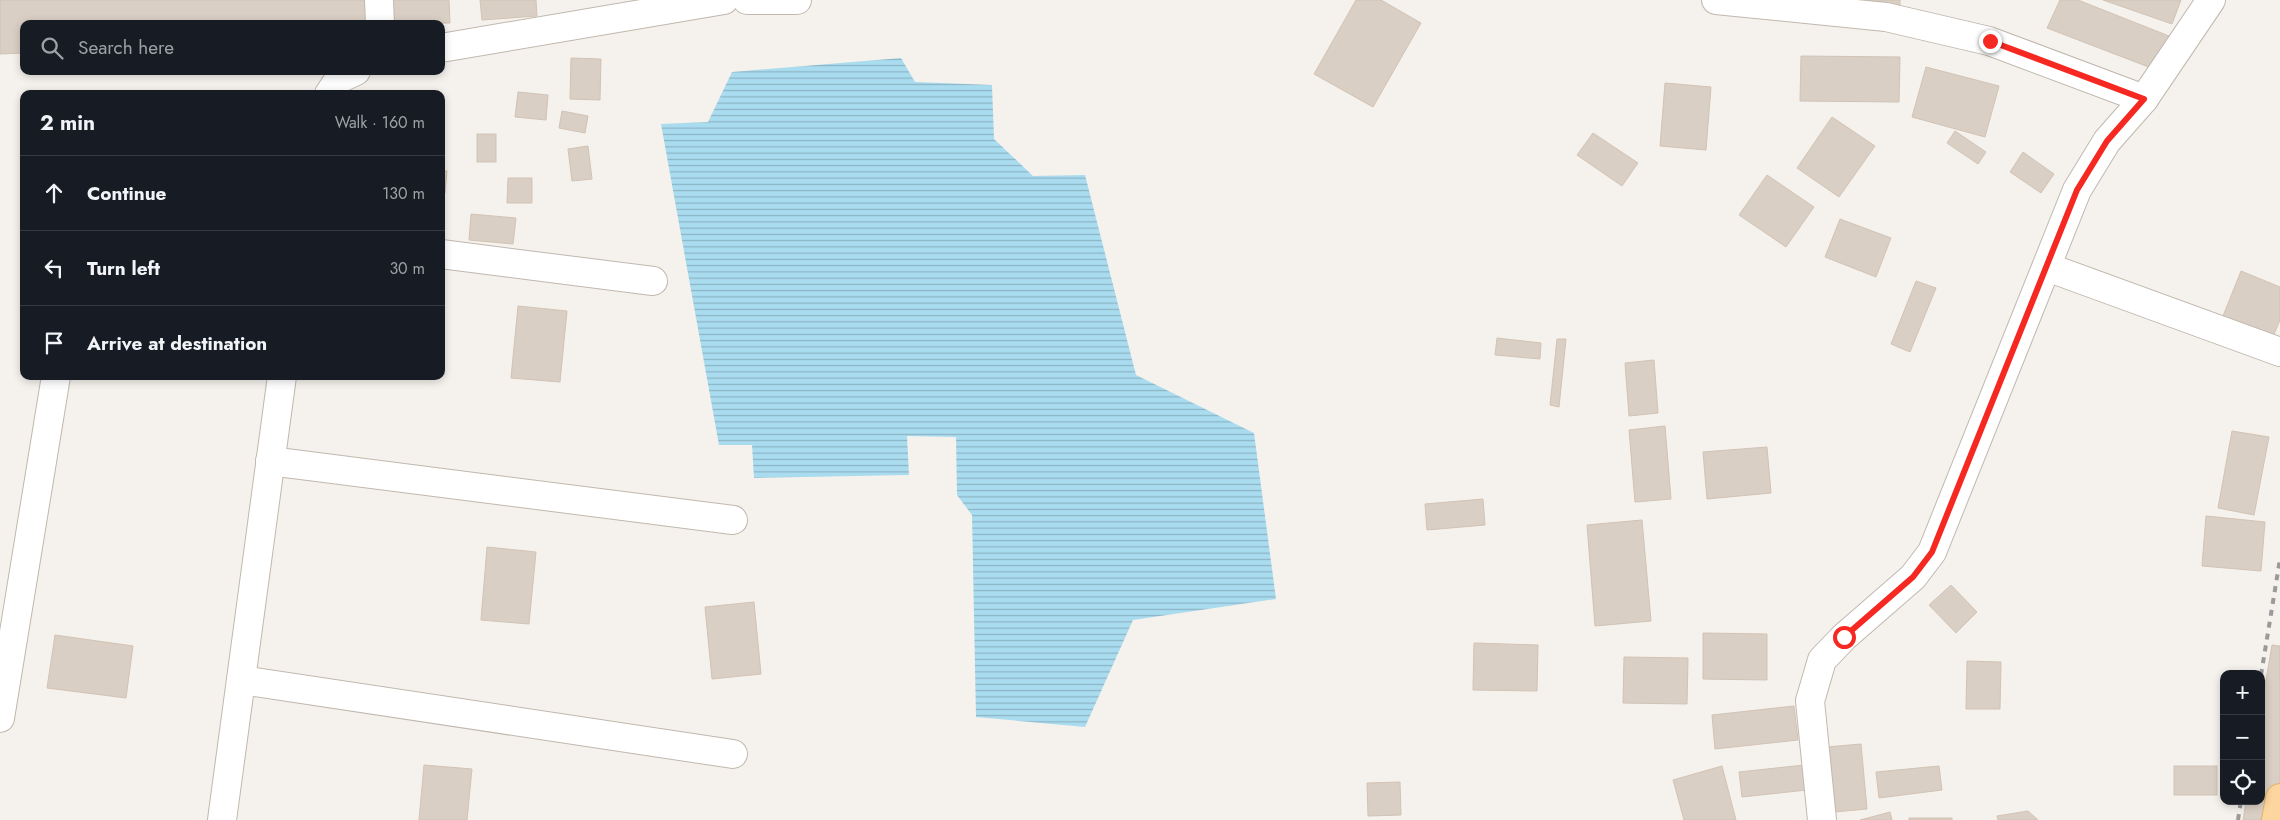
<!DOCTYPE html>
<html lang="en">
<head>
<meta charset="utf-8">
<style>
  :root { --surface:#171b24; --page:#242831; --text:#f1f3f6; --muted:#9ea1a6; --line:#363941 }
  body { margin:0; font-family:Jost,sans-serif; background:var(--page); color:var(--text) }
  .controls { position:absolute; right:15px; bottom:15px; display:grid; overflow:hidden; border-radius:10px; box-shadow:0 2px 8px #0003 }
  .controls button { width:45px; height:45px; display:grid; place-items:center; padding:0; border:0; border-bottom:1px solid var(--line); background:var(--surface); color:var(--text); font:25px sans-serif }
  .stop { position:absolute; width:15px; height:15px; margin:-11px; border:4px solid #f62922; border-radius:50%; background:#fff }
  .stop.end { background:#f62922; border-color:#fff; box-shadow:0 1px 5px #0008 }
  .list { margin:0; padding:0; list-style:none }
  h2 { display:flex; justify-content:space-between; align-items:center; height:65px; margin:0; padding:0 20px; font-size:21px }
  h2 small { font-size:16px; font-weight:400; color:var(--muted) }
  .list li { display:grid; grid-template-columns:32px 1fr auto; gap:15px; align-items:center; box-sizing:border-box; height:75px; padding:0 20px; border-top:1px solid var(--line) }
  .list b { display:block; font-size:19px; white-space:nowrap }
  .list em { font-size:16px; font-style:normal; color:var(--muted) }
  .icon { flex:none; width:28px; height:28px; fill:none; stroke:currentColor; stroke-width:2; stroke-linecap:round; stroke-linejoin:round }
  .map { position:relative; flex:none; width:2280px; height:820px; overflow:hidden }
  .search { position:absolute; background:var(--surface); box-shadow:0 2px 8px #0003; left:20px; top:20px; width:425px; height:55px; display:flex; align-items:center; gap:12px; box-sizing:border-box; padding:0 18px; border-radius:10px; color:var(--muted); font-size:19px }
  .panel { position:absolute; background:var(--surface); box-shadow:0 2px 8px #0003; left:20px; top:90px; width:425px; height:290px; border-radius:10px }
  .map>svg:first-child { display:block }
  .water { fill:url(#water-rules) }
  .building { fill:#dacfc4; stroke:#d2c3b4 }
  .lines { fill:none; stroke-linecap:round; stroke-linejoin:round }
  .minor-casing { stroke:#c1b8ae; stroke-width:30 }
  .major-casing { stroke:#e3b16c; stroke-width:30 }
  .minor { stroke:#fff; stroke-width:28 }
  .major { stroke:#fcd69e; stroke-width:28 }
  .rail { stroke:#9a9a9a; stroke-width:4; stroke-dasharray:6 6; stroke-linecap:butt }
  .route { stroke:#f62922; stroke-width:6 }
</style>
</head>
<body>
<div class="map">
<svg width="2280" height="820" viewBox="0 0 2280 820">
  <defs>
    <pattern id="water-rules" width="6" height="5" patternUnits="userSpaceOnUse" patternTransform="scale(1.25)"><rect width="6" height="5" fill="#aadcf0"/><path d="M0 2.5h6" fill="none" stroke="#8cb4c3"/></pattern>
  </defs>
  <rect width="100%" height="100%" fill="#f5f1ec"/>
  <!-- water -->
  <polygon class="water" points="901,58 915,82 992,85 994,139 1033,176 1085,175 1136,375 1254,433 1276,599 1133,620 1085,727 976,717 972,515 957,495 956,437 907,436 909,475 754,478 752,445 719,445 661,124 708,122 732,72"/>
  <!-- building -->
  <g class="building">
    <polygon points="0,0 367,0 368,24 24,24 24,53 0,54"/>
    <polygon points="391,0 449,0 450,23 393,24"/>
    <polygon points="480,0 536,0 537,16 482,20"/>
    <polygon points="1356,0 1381,0 1421,23 1373,107 1314,74"/>
    <polygon points="1837,0 1900,0 1900,8"/>
    <polygon points="2060,0 2078,0 2174,38 2159,71 2047,28"/>
    <polygon points="2103,0 2181,0 2172,24"/>
    <polygon points="1801,56 1900,57 1899,102 1800,101"/>
    <polygon points="571,58 601,59 600,100 570,99"/>
    <polygon points="1926,67 1999,86 1985,137 1912,117"/>
    <polygon points="1665,83 1711,87 1706,150 1660,146"/>
    <polygon points="518,92 548,95 546,120 515,117"/>
    <polygon points="562,111 588,116 585,133 559,128"/>
    <polygon points="1832,117 1875,146 1839,197 1797,168"/>
    <polygon points="1955,131 1986,152 1978,164 1947,143"/>
    <polygon points="1593,133 1638,163 1622,186 1577,155"/>
    <rect x="477" y="134" width="19" height="28"/>
    <polygon points="588,146 592,179 572,181 568,149"/>
    <polygon points="2023,152 2054,174 2041,193 2010,172"/>
    <polygon points="441,170 447,171 445,193 441,193"/>
    <polygon points="1767,175 1814,207 1786,247 1739,215"/>
    <polygon points="508,178 532,178 532,203 507,203"/>
    <polygon points="471,214 516,218 513,244 469,240"/>
    <polygon points="1840,219 1891,238 1876,277 1825,257"/>
    <polygon points="2241,271 2280,287 2280,320 2267,351 2217,331"/>
    <polygon points="1916,281 1936,288 1910,352 1891,344"/>
    <polygon points="518,306 567,311 560,382 511,378"/>
    <polygon points="1497,338 1541,343 1540,359 1495,355"/>
    <polygon points="1557,339 1566,339 1559,407 1550,405"/>
    <polygon points="1654,360 1658,413 1629,416 1625,363"/>
    <polygon points="1665,426 1671,499 1635,502 1629,430"/>
    <polygon points="2232,431 2269,437 2254,515 2218,508"/>
    <polygon points="1767,447 1771,493 1707,499 1703,452"/>
    <polygon points="1483,499 1485,525 1427,530 1425,504"/>
    <polygon points="2206,516 2265,522 2261,571 2202,566"/>
    <polygon points="1642,520 1651,621 1595,626 1587,525"/>
    <polygon points="487,547 536,552 529,624 481,620"/>
    <polygon points="1951,585 1977,612 1956,633 1929,605"/>
    <polygon points="754,602 761,674 712,679 705,607"/>
    <polygon points="1703,633 1767,634 1767,680 1703,679"/>
    <polygon points="55,635 133,646 126,698 47,688"/>
    <polygon points="1474,643 1538,645 1537,691 1473,690"/>
    <polygon points="2272,645 2280,646 2280,820 2243,820 2246,801 2261,801 2261,709"/>
    <polygon points="1624,657 1688,658 1687,704 1623,703"/>
    <polygon points="1967,661 2001,662 2000,709 1966,709"/>
    <polygon points="1794,706 1798,740 1715,749 1712,715"/>
    <polygon points="1861,744 1867,809 1834,812 1827,747"/>
    <polygon points="424,765 472,769 467,820 419,820"/>
    <polygon points="1804,765 1807,790 1742,797 1739,772"/>
    <polygon points="1722,766 1736,820 1684,820 1673,780"/>
    <polygon points="1939,766 1942,790 1879,798 1876,772"/>
    <rect x="2174" y="766" width="43" height="29"/>
    <polygon points="1400,782 1401,815 1368,816 1367,783"/>
    <polygon points="2028,811 2038,820 1998,820 1997,816"/>
    <polygon points="1890,812 1892,820 1860,820"/>
    <rect x="1909" y="818" width="43" height="2"/>
  </g>
  <g class="lines">
    <defs>
      <g id="minor">
        <polyline points="379,0 380,24"/>
        <polyline points="747,0 797,0"/>
        <polyline points="1716,0 1886,17 1989,41 2144,99"/>
        <polyline points="441,48 724,0"/>
        <polyline points="329,94 339,79 356,71"/>
        <polyline points="441,254 653,281"/>
        <polyline points="2047,267 2280,352"/>
        <polyline points="270,461 733,520"/>
        <polyline points="241,680 733,754"/>
        <polyline points="0,718 56,376"/>
        <polyline points="222,820 282,376"/>
        <polyline points="1822,820 1810,701 1822,660 1844,637 1913,577 1932,552 2077,190 2107,141 2144,99 2211,0"/>
      </g>
      <polyline id="major" points="2276,820 2280,798"/>
    </defs>
    <!-- minor casing -->
    <use href="#minor" class="minor-casing"/>
    <!-- major casing -->
    <use href="#major" class="major-casing"/>
    <!-- minor -->
    <use href="#minor" class="minor"/>
    <!-- major -->
    <use href="#major" class="major"/>
    <!-- rail -->
    <g class="rail">
      <polyline points="2261,675 2280,559"/>
      <polyline points="2238,820 2241,801"/>
    </g>
  </g>
  <g class="lines">
    <!-- route -->
    <polyline class="route" points="1844,637 1913,577 1932,552 2077,190 2107,141 2144,99 1990,41"/>
  </g>
</svg>
<div class="controls">
<button>+</button>
<button>−</button>
<button><svg class="icon" aria-label="locate" viewBox="0 0 24 24"><circle cx="12" cy="12" r="6"/><path d="M12 2v4M12 18v4M2 12h4M18 12h4"/></svg></button>
</div>
<div class="stop" style="left:1844px;top:637px"></div>
<div class="stop end" style="left:1990px;top:41px"></div>
<div class="search"><svg class="icon" aria-label="search" viewBox="0 0 24 24"><circle cx="10" cy="10" r="6"/><path d="M15 15l6 6"/></svg>Search here</div>
<section class="panel">
<h2>2 min<small>Walk · 160 m</small></h2>
<ul class="list">
<li><svg class="icon" aria-label="ahead" viewBox="0 0 24 24"><path d="M12 20V5M6 11l6-6 6 6"/></svg><div><b>Continue</b></div><em>130 m</em></li>
<li><svg class="icon" aria-label="left" viewBox="0 0 24 24"><path d="M17 20v-9H6M10 6l-5 5 5 5"/></svg><div><b>Turn left</b></div><em>30 m</em></li>
<li><svg class="icon" aria-label="arrive" viewBox="0 0 24 24"><path d="M6 21V4h12l-3 4 3 4H6"/></svg><div><b>Arrive at destination</b></div></li>
</ul>
</section>
</div>
</body>
</html>
